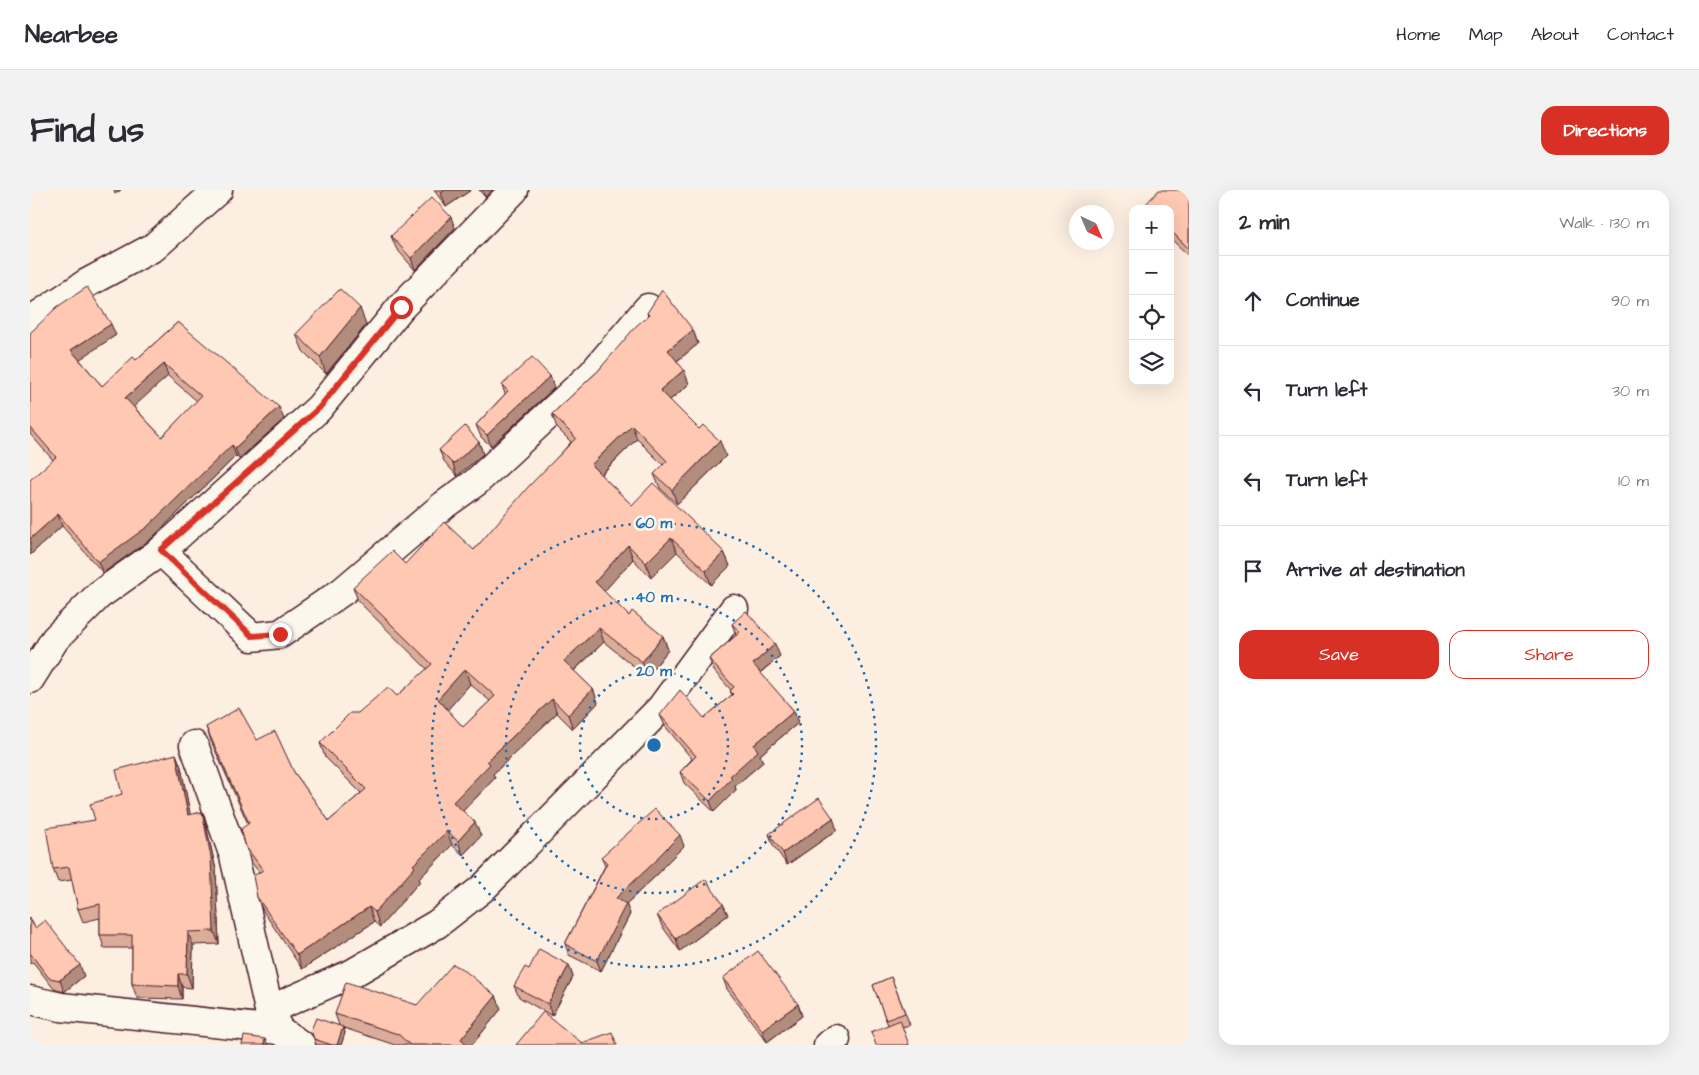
<!DOCTYPE html>
<html lang="en">
<head>
<meta charset="utf-8">
<style>
  :root { --surface:#fff; --page:#f2f2f3; --text:#2b2b33; --muted:#7c7c81; --line:#e1e1e2; --accent:#d93025 }
  body { margin:0; font-family:"Architects Daughter",sans-serif; background:var(--page); color:var(--text) }
  .controls { position:absolute; right:15px; top:15px; display:grid; overflow:hidden; border-radius:10px; box-shadow:0 5px 20px #0002 }
  .controls button { width:45px; height:45px; display:grid; place-items:center; padding:0; border:0; border-bottom:1px solid var(--line); background:var(--surface); color:var(--text); font:25px sans-serif }
  .compass { position:absolute; left:1039px; top:15px; width:45px; height:45px; border-radius:50%; background:var(--surface); box-shadow:0 5px 20px #0002; rotate:136deg }
  .stop { position:absolute; width:15px; height:15px; margin:-11px; border:4px solid #d93025; border-radius:50%; background:#fff }
  .stop.end { background:#d93025; border-color:#fff; box-shadow:0 1px 5px #0008 }
  .list { margin:0; padding:0; list-style:none }
  h2 { display:flex; justify-content:space-between; align-items:center; height:65px; margin:0; padding:0 20px; font-size:21px }
  h2 small { font-size:16px; font-weight:400; color:var(--muted) }
  .list li { display:grid; grid-template-columns:32px 1fr auto; gap:15px; align-items:center; box-sizing:border-box; height:90px; padding:0 20px; border-top:1px solid var(--line) }
  .list b { display:block; font-size:19px; white-space:nowrap }
  .list em { font-size:16px; font-style:normal; color:var(--muted) }
  .actions { display:flex; gap:10px; padding:15px 20px }
  .actions a { flex:1; padding:11px 0; border:1px solid var(--accent); border-radius:15px; text-align:center; font-size:18px; color:var(--accent) }
  .actions .main { background:var(--accent); color:#fff }
  .icon { flex:none; width:28px; height:28px; fill:none; stroke:currentColor; stroke-width:2; stroke-linecap:round; stroke-linejoin:round }
  .map { position:relative; flex:none; width:1159px; height:855px; overflow:hidden; border-radius:15px }
  header { display:flex; align-items:center; gap:30px; box-sizing:border-box; height:70px; padding:0 25px; background:var(--surface); border-bottom:1px solid var(--line) }
  header strong { font-size:24px }
  nav { display:flex; gap:28px; margin-inline-start:auto; font-size:18px }
  .intro { display:flex; align-items:center; justify-content:space-between; box-sizing:border-box; height:120px; padding:0 30px }
  h1 { margin:0; font-size:35px }
  .button { padding:12px 22px; border-radius:15px; background:var(--accent); color:#fff; font-size:18px; font-weight:700 }
  main { display:flex; gap:30px; padding:0 30px }
  aside { flex:1; background:var(--surface); border-radius:15px; box-shadow:0 5px 20px #0002 }
  .map>svg:first-child { display:block }
  .lines { fill:none; stroke-linecap:round; stroke-linejoin:round }
  .minor-casing { stroke:#4a1f2b; stroke-width:31 }
  .minor { stroke:#fbf7ec; stroke-width:28 }
  .wall { fill:#dbac99; stroke:#4a1f2b; fill-rule:evenodd }
  .shaded-wall { fill:#b28c7d; stroke:#4a1f2b }
  .building { fill:#ffc8b2; stroke:#4a1f2b; fill-rule:evenodd }
  .route { stroke:#d93025; stroke-width:6 }
  .ring { fill:none; stroke:#1f6fb2; stroke-width:2.5; stroke-dasharray:2.5 5 }
  .centre { fill:#1f6fb2; stroke:#fbf7ec; stroke-width:2.5 }
  .ring-label { font-size:15px; text-anchor:middle; font-weight:bold; fill:#1f6fb2; stroke:#fbf7ec; stroke-width:5; stroke-linejoin:round; paint-order:stroke }
</style>
</head>
<body>
<header>
<strong>Nearbee</strong>
<nav><a>Home</a><a>Map</a><a>About</a><a>Contact</a></nav>
</header>
<div class="intro"><h1>Find us</h1><a class="button">Directions</a></div>
<main>
<div class="map">
<svg width="1159" height="855" viewBox="0 0 1159 855">
  <rect width="100%" height="100%" fill="#fceee0"/>
  <filter id="ink" filterUnits="userSpaceOnUse"><feTurbulence type="fractalNoise" baseFrequency=".02" numOctaves="2"/><feDisplacementMap in="SourceGraphic" scale="10" xChannelSelector="R" yChannelSelector="G"/><feConvolveMatrix kernelMatrix="1 2 1 2 8 2 1 2 1" color-interpolation-filters="sRGB"/></filter>
  <g filter="url(#ink)">
    <g class="lines">
      <defs>
        <g id="minor">
          <polyline points="0,129 9,125 57,93 124,57 188,0"/>
          <polyline points="131,361 222,447 250,444 313,401 414,315 446,292 562,184 618,118"/>
          <polyline points="0,489 25,449 69,405 131,361 289,218 371,117 484,0"/>
          <polyline points="164,555 204,666 239,820"/>
          <polyline points="0,810 31,817 249,840 271,855"/>
          <polyline points="249,840 239,820 323,783 407,734 453,698 631,518 704,419"/>
          <polyline points="798,855 806,849"/>
        </g>
      </defs>
      <!-- minor casing -->
      <use href="#minor" class="minor-casing"/>
      <!-- minor -->
      <use href="#minor" class="minor"/>
    </g>
    <!-- wall -->
    <g class="wall">
      <polygon points="404,0 441,0 416,17"/>
      <polygon points="449,0 463,0 455,7"/>
      <polygon points="1159,4 1159,66 1140,48 1140,19 1116,19 1115,15"/>
      <polygon points="425,38 385,80 366,58 361,46"/>
      <path d="M617,123L663,140L668,154L647,171L659,194L640,210L696,266L647,314L630,298L624,284L633,275L607,249L571,285L602,315L694,362L700,376L681,395L647,362L621,388L603,369L574,401L599,426L633,446L638,460L617,487L574,452L544,481L563,499L568,513L543,539L527,523L463,584L465,588L433,621L451,646L433,665L422,655L389,689L390,691L350,737L344,732L272,779L233,721L227,707L229,682L221,672L216,657L218,634L181,551L176,537L227,550L264,582L299,631L331,603L295,567L290,553L328,523L367,506L397,479L328,411L323,397L375,374L444,360L541,252L527,238L522,224L568,181L618,126ZM440,494L460,511L433,537L417,520Z"/>
      <path d="M148,132L254,229L209,269L206,266L121,349L73,383L32,336L0,365L23,270L0,244V143L86,145L49,169L72,196L106,170ZM138,186L167,211L132,247L103,216Z"/>
      <polygon points="336,135 296,184 273,161 266,144"/>
      <polygon points="520,186 524,198 461,256 451,247 446,235 475,204 472,195"/>
      <polygon points="449,252 453,264 427,286 414,271 409,260"/>
      <polygon points="702,434 750,466 730,483 764,521 768,533 730,565 733,572 705,596 706,600 684,622 654,593 650,582 662,569 635,536 630,525 674,528 702,505 700,501 701,500 684,481 679,469 706,445"/>
      <polygon points="146,564 151,577 160,625 172,622 176,635 186,680 189,754 163,755 162,798 152,797 152,809 107,808 102,794 102,758 74,758 70,745 70,728 53,732 48,719 42,690 28,692 23,679 65,630 92,604"/>
      <polygon points="807,640 757,675 743,655 739,644"/>
      <polygon points="654,656 632,678 632,680 596,714 600,724 571,781 539,765 535,754 575,676 571,667"/>
      <polygon points="693,714 698,725 650,761 632,736 627,725"/>
      <polygon points="0,728 5,738 54,786 34,802 24,799 3,772 0,774"/>
      <polygon points="539,775 543,787 522,826 489,807 484,796 499,779"/>
      <polygon points="861,787 880,835 872,837 858,835 843,795"/>
      <polygon points="693,788 768,814 772,826 737,852 697,799"/>
      <polygon points="466,806 471,819 442,855 365,855 314,838 315,843 311,855 286,855 284,849 309,835 305,824"/>
    </g>
    <!-- shaded-wall -->
    <g class="shaded-wall">
      <polygon points="84,0 91,0 85,4"/>
      <polygon points="415,0 441,0 416,17 411,3"/>
      <polygon points="452,0 463,0 455,7"/>
      <polygon points="421,27 425,38 385,80 381,68"/>
      <polygon points="330,118 336,135 296,184 290,167"/>
      <polygon points="81,134 86,145 46,172 41,160"/>
      <polygon points="663,140 668,154 643,174 638,160"/>
      <polygon points="134,174 138,186 100,220 95,208"/>
      <polygon points="654,180 659,194 635,214 630,200"/>
      <polygon points="520,186 524,198 461,256 457,245"/>
      <polygon points="249,217 254,229 209,269 205,258"/>
      <polygon points="602,235 607,249 566,289 561,275"/>
      <polygon points="690,251 696,266 647,314 642,300"/>
      <polygon points="449,252 453,264 427,286 423,274"/>
      <polygon points="202,255 206,266 121,349 73,383 68,372"/>
      <polygon points="28,324 32,336 0,365 0,349"/>
      <polygon points="641,348 647,362 621,388 616,373"/>
      <polygon points="598,355 603,369 570,406 565,392"/>
      <polygon points="694,362 700,376 681,395 676,381"/>
      <polygon points="569,438 574,452 539,485 534,471"/>
      <polygon points="633,446 638,460 617,487 612,472"/>
      <polygon points="745,454 750,466 727,485 723,474"/>
      <polygon points="435,479 440,494 414,524 408,509"/>
      <polygon points="563,499 568,513 543,539 538,525"/>
      <polygon points="522,509 527,523 463,584 465,588 428,626 423,612 457,571"/>
      <polygon points="764,521 768,533 730,565 733,572 705,596 706,600 684,622 680,611 700,586 724,555"/>
      <polygon points="146,564 151,577 163,638 158,625"/>
      <polygon points="172,622 176,635 186,680 189,754 184,741"/>
      <polygon points="803,628 807,640 757,675 753,663"/>
      <polygon points="445,632 451,646 433,665 428,651"/>
      <polygon points="417,641 422,655 389,689 390,691 350,737 345,722 383,675"/>
      <polygon points="650,645 654,656 632,678 632,680 596,714 600,724 571,781 567,771 586,708"/>
      <polygon points="693,714 698,725 650,761 646,749"/>
      <polygon points="339,717 344,732 272,779 267,765"/>
      <polygon points="158,742 163,755 162,798 157,784"/>
      <polygon points="50,775 54,786 34,802 30,790"/>
      <polygon points="539,775 543,787 522,826 518,814"/>
      <polygon points="148,784 152,797 152,809 148,796"/>
      <polygon points="466,806 471,819 442,855 433,855 431,849"/>
      <polygon points="768,814 772,826 737,852 732,840"/>
      <polygon points="313,837 315,843 311,855 307,855"/>
      <polygon points="235,849 238,855 234,855"/>
    </g>
    <!-- building -->
    <g class="building">
      <polygon points="409,0 415,0 411,3"/>
      <polygon points="1129,0 1155,0 1159,4 1159,57 1158,58 1140,40 1140,19 1118,19 1115,15"/>
      <polygon points="402,7 421,27 381,68 361,46"/>
      <path d="M57,97L81,134L41,160L72,196L103,167L106,170L148,132L249,217L205,258L202,255L117,337L68,372L28,324L0,349V290L26,267L0,237V143L27,117ZM134,174L171,206L132,247L95,208Z"/>
      <polygon points="310,99 330,118 290,167 266,144"/>
      <path d="M632,100L663,140L638,160L654,180L630,200L669,239L673,235L690,251L642,300L624,284L637,271L602,235L561,275L602,315L623,293L694,362L676,381L641,348L616,373L598,355L565,392L599,426L602,421L633,446L612,472L569,438L534,471L563,499L538,525L522,509L457,571L460,574L423,612L445,632L428,651L417,641L383,675L385,677L345,722L339,717L267,765L227,707L223,686L233,680L216,657L211,639L219,633L176,537L209,518L227,550L245,541L264,582L299,631L336,599L290,553L320,523H328L358,497L367,506L402,474L323,397L362,361L375,374L414,332L444,360L499,296L546,248L522,224L568,181L606,136L619,125L617,123ZM435,479L465,506L433,537L408,509Z"/>
      <polygon points="502,167 520,186 457,245 446,235 478,201 472,195"/>
      <polygon points="435,236 449,252 423,274 409,260"/>
      <polygon points="716,421 745,454 723,474 764,521 724,555 728,561 700,586 702,588 680,611 650,582 666,566 630,525 650,500 674,528 703,504 700,501 704,497 679,469 710,442 702,434"/>
      <polygon points="146,564 158,625 172,622 181,667 184,741 158,742 157,784 148,784 148,796 102,794 102,745 70,745 70,714 48,719 39,677 23,679 16,638 65,630 60,614 92,604 86,580"/>
      <polygon points="789,608 803,628 753,663 739,644"/>
      <polygon points="625,619 650,645 627,668 628,669 586,708 596,714 567,771 535,754 577,673 571,667"/>
      <polygon points="675,689 693,714 646,749 627,725"/>
      <polygon points="0,728 5,738 15,730 50,775 30,790 19,788 0,763"/>
      <polygon points="509,759 539,775 518,814 484,796 495,777 499,779"/>
      <polygon points="728,761 768,814 732,840 693,788"/>
      <polygon points="423,774 434,780 466,806 431,849 438,855 380,855 368,844 305,824 316,792 387,815"/>
      <polygon points="861,787 875,823 856,830 843,795"/>
      <polygon points="513,822 552,853 582,842 587,855 486,855"/>
      <polygon points="286,828 313,837 307,855 302,855 284,849 281,840"/>
      <polygon points="870,830 879,855 846,855 841,842"/>
      <polygon points="214,846 235,849 234,855 212,855"/>
    </g>
  </g>
  <g class="lines" filter="url(#ink)">
    <!-- route -->
    <polyline class="route" points="250,444 222,446 131,360 289,218 371,117"/>
  </g>
  <!-- distance rings -->
  <g class="ring">
    <circle cx="624" cy="555" r="74"/>
    <circle cx="624" cy="555" r="148"/>
    <circle cx="624" cy="555" r="222"/>
  </g>
  <circle cx="624" cy="555" r="8" class="centre"/>
  <g class="ring-label">
    <text x="624" y="338">60 m</text>
    <text x="624" y="412">40 m</text>
    <text x="624" y="486">20 m</text>
  </g>
</svg>
<div class="controls">
<button>+</button>
<button>−</button>
<button><svg class="icon" aria-label="locate" viewBox="0 0 24 24"><circle cx="12" cy="12" r="6"/><path d="M12 2v4M12 18v4M2 12h4M18 12h4"/></svg></button>
<button><svg class="icon" aria-label="layers" viewBox="0 0 24 24"><path d="M12 4l9 5-9 5-9-5zM3 14l9 5 9-5"/></svg></button>
</div>
<svg class="compass" viewBox="-18 -18 36 36"><path d="M0-13l5 13h-10z" fill="#e53935"/><path d="M0 13l5-13h-10z" fill="#7c7c81"/></svg>
<div class="stop" style="left:371px;top:117px"></div>
<div class="stop end" style="left:250px;top:444px"></div>
</div>
<aside>
<h2>2 min<small>Walk · 130 m</small></h2>
<ul class="list">
<li><svg class="icon" aria-label="ahead" viewBox="0 0 24 24"><path d="M12 20V5M6 11l6-6 6 6"/></svg><div><b>Continue</b></div><em>90 m</em></li>
<li><svg class="icon" aria-label="left" viewBox="0 0 24 24"><path d="M17 20v-9H6M10 6l-5 5 5 5"/></svg><div><b>Turn left</b></div><em>30 m</em></li>
<li><svg class="icon" aria-label="left" viewBox="0 0 24 24"><path d="M17 20v-9H6M10 6l-5 5 5 5"/></svg><div><b>Turn left</b></div><em>10 m</em></li>
<li><svg class="icon" aria-label="arrive" viewBox="0 0 24 24"><path d="M6 21V4h12l-3 4 3 4H6"/></svg><div><b>Arrive at destination</b></div></li>
</ul>
<div class="actions"><a class="main">Save</a><a>Share</a></div>
</aside>
</main>
</body>
</html>
